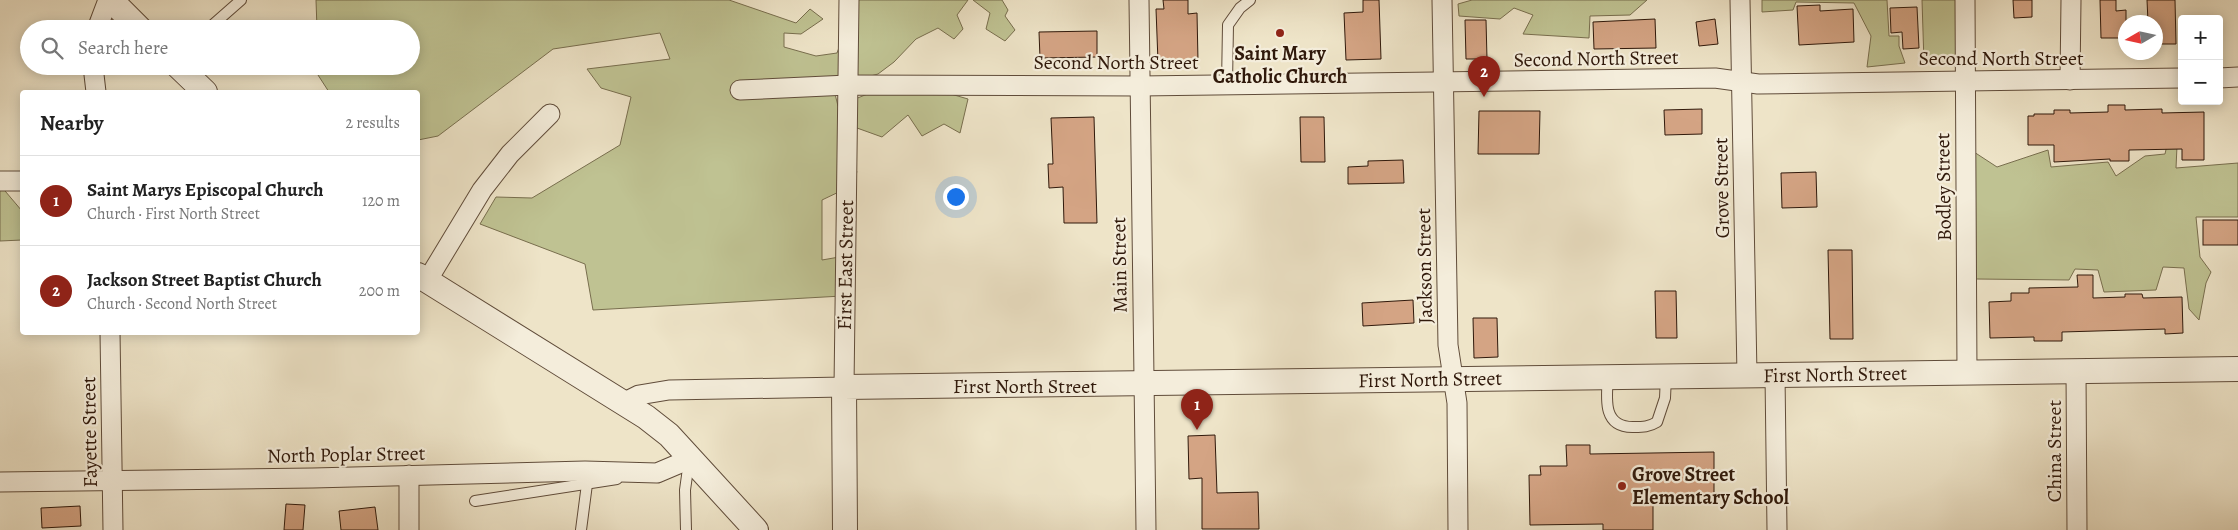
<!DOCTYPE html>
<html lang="en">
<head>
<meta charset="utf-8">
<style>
  :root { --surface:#fff; --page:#f6f6f6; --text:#222; --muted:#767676; --line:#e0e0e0; --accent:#8f2418 }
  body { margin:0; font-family:Alegreya,serif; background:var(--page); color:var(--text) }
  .controls { position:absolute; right:15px; top:15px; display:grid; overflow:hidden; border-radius:5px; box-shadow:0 2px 12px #0003 }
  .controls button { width:45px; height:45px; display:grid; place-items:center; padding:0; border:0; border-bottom:1px solid var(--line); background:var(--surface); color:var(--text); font:25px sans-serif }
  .compass { position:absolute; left:2118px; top:15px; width:45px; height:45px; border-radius:50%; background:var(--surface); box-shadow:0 2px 12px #0003; rotate:261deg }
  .you { position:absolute; left:955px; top:196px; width:18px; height:18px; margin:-12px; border:4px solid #fff; border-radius:50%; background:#1a73e8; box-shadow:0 0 0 8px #1a73e833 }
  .badge { display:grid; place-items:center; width:32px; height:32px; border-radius:50%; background:var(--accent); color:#fff; font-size:16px; font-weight:700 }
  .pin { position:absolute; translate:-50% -41px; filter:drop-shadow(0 1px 2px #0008) }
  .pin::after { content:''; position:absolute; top:26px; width:18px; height:15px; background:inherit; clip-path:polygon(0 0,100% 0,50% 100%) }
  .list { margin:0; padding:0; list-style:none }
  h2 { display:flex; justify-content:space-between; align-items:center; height:65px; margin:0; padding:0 20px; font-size:21px }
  h2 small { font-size:16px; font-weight:400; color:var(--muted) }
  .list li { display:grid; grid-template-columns:32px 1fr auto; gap:15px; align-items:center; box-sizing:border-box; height:90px; padding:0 20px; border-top:1px solid var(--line) }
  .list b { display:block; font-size:19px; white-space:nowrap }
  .list p { margin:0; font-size:16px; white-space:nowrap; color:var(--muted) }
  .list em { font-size:16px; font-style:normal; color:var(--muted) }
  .icon { flex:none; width:28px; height:28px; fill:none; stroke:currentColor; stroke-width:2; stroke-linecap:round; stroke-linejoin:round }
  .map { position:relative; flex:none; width:2238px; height:530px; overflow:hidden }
  .search { position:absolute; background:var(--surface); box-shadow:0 2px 12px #0003; left:20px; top:20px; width:400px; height:55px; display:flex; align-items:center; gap:12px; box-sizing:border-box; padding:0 18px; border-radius:28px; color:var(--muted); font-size:19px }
  .panel { position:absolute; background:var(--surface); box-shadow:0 2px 12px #0003; left:20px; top:90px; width:400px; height:245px; border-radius:5px }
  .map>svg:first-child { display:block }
  .green { fill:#bfc292; stroke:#786e4e }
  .building { fill:#d4a484; stroke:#30190b }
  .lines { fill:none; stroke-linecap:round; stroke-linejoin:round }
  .service-casing { stroke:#604c3a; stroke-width:12 }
  .minor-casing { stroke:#604c3a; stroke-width:21 }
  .tertiary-casing { stroke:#604c3a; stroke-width:26 }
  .service { stroke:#f4eddb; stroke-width:10 }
  .minor { stroke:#f4eddb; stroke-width:19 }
  .tertiary { stroke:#f4eddb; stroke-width:24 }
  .poi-dot { fill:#8f2418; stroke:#f4eddb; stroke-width:2 }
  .labels { text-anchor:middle; stroke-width:4.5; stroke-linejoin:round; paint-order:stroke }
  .poi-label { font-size:20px; font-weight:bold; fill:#30190b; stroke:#f4eddb }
  .street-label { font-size:20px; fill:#30190b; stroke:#f4eddb }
</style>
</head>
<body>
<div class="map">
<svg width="2238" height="530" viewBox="0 0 2238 530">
  <rect width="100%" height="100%" fill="#eee4c8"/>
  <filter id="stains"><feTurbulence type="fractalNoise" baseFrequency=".004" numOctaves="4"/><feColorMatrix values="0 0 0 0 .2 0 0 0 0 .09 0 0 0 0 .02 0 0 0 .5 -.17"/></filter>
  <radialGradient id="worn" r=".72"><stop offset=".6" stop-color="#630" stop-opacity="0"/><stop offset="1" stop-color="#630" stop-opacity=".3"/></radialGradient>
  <!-- green -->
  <g class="green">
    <polygon points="316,0 729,0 796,23 810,9 823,19 801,34 784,33 784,47 816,56 837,53 857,0 968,0 957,15 963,29 954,39 938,28 916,39 894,62 878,74 833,86 838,106 892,84 920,85 968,99 960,133 944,124 922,136 908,115 882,137 857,128 839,138 857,172 845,189 822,200 822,260 845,256 842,296 593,310 585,264 480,224 496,197 532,198 620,145 631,97 601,88 587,69 670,59 660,33 553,49 438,136 418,140 418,92 329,92 318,75 318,66 411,66 411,29 317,29"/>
    <polygon points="973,0 1002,0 1008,10 1005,16 1015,30 1005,41 986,29 990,13"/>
    <polygon points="1472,0 1647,0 1630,15 1590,16 1589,38 1523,34 1533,15 1514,8 1500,19 1459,16 1458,4"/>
    <polygon points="1762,0 1887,0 1889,36 1899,36 1899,46 1905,63 1867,67 1871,36 1854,3 1796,2 1793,10 1762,12"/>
    <polygon points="1922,0 1958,0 1956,64 1924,63"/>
    <polygon points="2167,145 2177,146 2176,168 2238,163 2238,217 2196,217 2200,257 2211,272 2206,283 2199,320 2189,309 2184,268 2163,267 2156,290 2104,292 2098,270 2075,269 2069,280 1976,279 1974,152 1997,167 2048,150 2051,167 2108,162 2116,176 2145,156 2165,154"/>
    <polygon points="0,185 22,211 22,240 0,241"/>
  </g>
  <!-- building -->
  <g class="building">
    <polygon points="1163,0 1188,0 1188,14 1197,13 1198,61 1158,62 1156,9 1164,9"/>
    <polygon points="1363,0 1379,0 1381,59 1346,60 1344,13 1363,12"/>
    <polygon points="2013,0 2032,0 2032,17 2014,18"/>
    <polygon points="2100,0 2116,0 2116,11 2126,10 2126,38 2101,38"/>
    <polygon points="2147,0 2175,0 2176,44 2156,44 2156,22 2148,22"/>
    <polygon points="1820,5 1820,11 1853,9 1854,42 1799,45 1797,6"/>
    <polygon points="1917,7 1919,48 1903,49 1902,32 1891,33 1890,8"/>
    <polygon points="1655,19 1656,48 1594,49 1593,22"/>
    <polygon points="1715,19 1718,44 1699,46 1696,22"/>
    <polygon points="1465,20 1486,20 1487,59 1466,59"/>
    <polygon points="1097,31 1097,57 1040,58 1039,32"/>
    <polygon points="2108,105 2125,105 2125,110 2162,109 2162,113 2204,112 2204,160 2182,160 2182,149 2129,150 2129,161 2110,161 2110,159 2054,162 2054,145 2028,145 2028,116 2034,116 2034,114 2054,114 2054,110 2070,110 2070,113 2108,112"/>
    <polygon points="1702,109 1702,134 1665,135 1664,110"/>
    <polygon points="1479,111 1540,111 1539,154 1478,154"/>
    <polygon points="1094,117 1097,223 1064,223 1063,187 1049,188 1048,164 1053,164 1051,118"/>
    <polygon points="1300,117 1324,117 1325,162 1301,162"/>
    <polygon points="1403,160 1404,183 1348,184 1348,167 1368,166 1368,161"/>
    <polygon points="1816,172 1817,207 1782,208 1781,173"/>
    <rect x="2203" y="220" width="35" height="25"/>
    <polygon points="1828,250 1852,250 1853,339 1830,339"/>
    <polygon points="2077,275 2093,275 2093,298 2125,297 2125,294 2142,294 2143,298 2182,297 2183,333 2165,334 2165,329 2062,332 2062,341 2034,341 2034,337 1990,338 1989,302 2011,301 2011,293 2029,293 2029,288 2078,287"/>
    <polygon points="1655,291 1676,291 1677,338 1656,338"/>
    <polygon points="1413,300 1414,323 1363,326 1362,303"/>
    <polygon points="1473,318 1497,318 1498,357 1474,358"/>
    <polygon points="1215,435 1217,493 1258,492 1259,529 1202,529 1202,478 1189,479 1188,436"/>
    <polygon points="1566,445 1590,445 1590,454 1714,452 1714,497 1653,498 1653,530 1603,530 1603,524 1530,525 1529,475 1541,475 1540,466 1567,466"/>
    <polygon points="286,504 305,505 303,530 284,530"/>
    <polygon points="80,506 81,526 42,528 41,508"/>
    <polygon points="375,507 378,530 341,530 339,511"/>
  </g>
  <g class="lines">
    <defs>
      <g id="service">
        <polyline points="208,29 241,0"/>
        <polyline points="1227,84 1228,25 1240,8 1250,0"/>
        <path d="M1608,377C1606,400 1603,428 1634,427C1643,427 1649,427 1657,422L1665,398L1666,376"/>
        <polyline points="475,501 617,479"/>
        <polyline points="581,530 587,484"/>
        <polyline points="686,530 685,490 689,461"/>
      </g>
      <g id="minor">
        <polyline points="1139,0 1146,530"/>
        <polyline points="1442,0 1448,345 1457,403 1458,530"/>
        <polyline points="1740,0 1747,375"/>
        <polyline points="1965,0 1967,373"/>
        <polyline points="97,29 108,0"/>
        <polyline points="93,66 96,92"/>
        <polyline points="2219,78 2238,77"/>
        <polyline points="2070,80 2071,0"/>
        <polyline points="740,90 848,85 1140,86 1715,78 1758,84 2182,78"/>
        <polyline points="0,181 22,181"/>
        <polyline points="427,281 482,190 510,154 550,114"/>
        <polyline points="110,332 113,530"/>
        <polyline points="2076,372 2077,530"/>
        <polyline points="1775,375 1777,530"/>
        <polyline points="625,402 639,395 669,390 844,387 849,0"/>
        <polyline points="409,475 409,530"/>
        <polyline points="0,482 313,478 585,471 657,473 690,459"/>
      </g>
      <g id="tertiary">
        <polyline points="111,0 140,29"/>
        <polyline points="178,66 205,92"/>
        <polyline points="418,275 646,417 669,435 756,530"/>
        <polyline points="845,530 844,387 2238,369"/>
      </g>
    </defs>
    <!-- service casing -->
    <use href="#service" class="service-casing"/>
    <!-- minor casing -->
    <use href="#minor" class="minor-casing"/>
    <!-- tertiary casing -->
    <use href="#tertiary" class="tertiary-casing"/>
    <!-- service -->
    <use href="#service" class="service"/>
    <!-- minor -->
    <use href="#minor" class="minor"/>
    <!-- tertiary -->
    <use href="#tertiary" class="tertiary"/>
  </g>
  <!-- markers -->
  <g class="poi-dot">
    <circle cx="1280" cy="33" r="5"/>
    <circle cx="1622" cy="486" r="5"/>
  </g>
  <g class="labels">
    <!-- poi labels -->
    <g class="poi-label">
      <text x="1280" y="60">Saint Mary<tspan x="1280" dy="23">Catholic Church</tspan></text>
      <text x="1632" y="481" text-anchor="start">Grove Street<tspan x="1632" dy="23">Elementary School</tspan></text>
    </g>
    <!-- street labels -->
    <g class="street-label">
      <text transform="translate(1596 58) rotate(-1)" y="7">Second North Street</text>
      <text x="2001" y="65">Second North Street</text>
      <text x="1116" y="69">Second North Street</text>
      <text transform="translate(1943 187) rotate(-91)" y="7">Bodley Street</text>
      <text transform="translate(1721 188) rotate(-91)" y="7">Grove Street</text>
      <text transform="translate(845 265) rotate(-89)" y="7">First East Street</text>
      <text transform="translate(1119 265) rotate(-91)" y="7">Main Street</text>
      <text transform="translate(1424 266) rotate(-91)" y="7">Jackson Street</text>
      <text transform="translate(1835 374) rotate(-1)" y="7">First North Street</text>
      <text transform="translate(1430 379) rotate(-1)" y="7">First North Street</text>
      <text x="1025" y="393">First North Street</text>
      <text transform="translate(89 432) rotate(-91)" y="7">Fayette Street</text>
      <text transform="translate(2054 451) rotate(-90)" y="7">China Street</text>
      <text transform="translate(346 454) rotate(-1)" y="7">North Poplar Street</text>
    </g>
  </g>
  <rect width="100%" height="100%" filter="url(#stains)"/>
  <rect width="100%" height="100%" fill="url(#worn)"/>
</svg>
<div class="controls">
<button>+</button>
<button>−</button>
</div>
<svg class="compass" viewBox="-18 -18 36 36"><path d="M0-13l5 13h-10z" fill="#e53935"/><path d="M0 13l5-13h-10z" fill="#767676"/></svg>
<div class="you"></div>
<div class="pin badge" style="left:1197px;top:430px">1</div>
<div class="pin badge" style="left:1484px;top:97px">2</div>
<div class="search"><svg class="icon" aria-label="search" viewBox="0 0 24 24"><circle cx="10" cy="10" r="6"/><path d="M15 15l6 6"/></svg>Search here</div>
<section class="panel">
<h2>Nearby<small>2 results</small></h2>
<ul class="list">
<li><span class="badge">1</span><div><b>Saint Marys Episcopal Church</b><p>Church · First North Street</p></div><em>120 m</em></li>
<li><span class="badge">2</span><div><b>Jackson Street Baptist Church</b><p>Church · Second North Street</p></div><em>200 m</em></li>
</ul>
</section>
</div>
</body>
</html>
